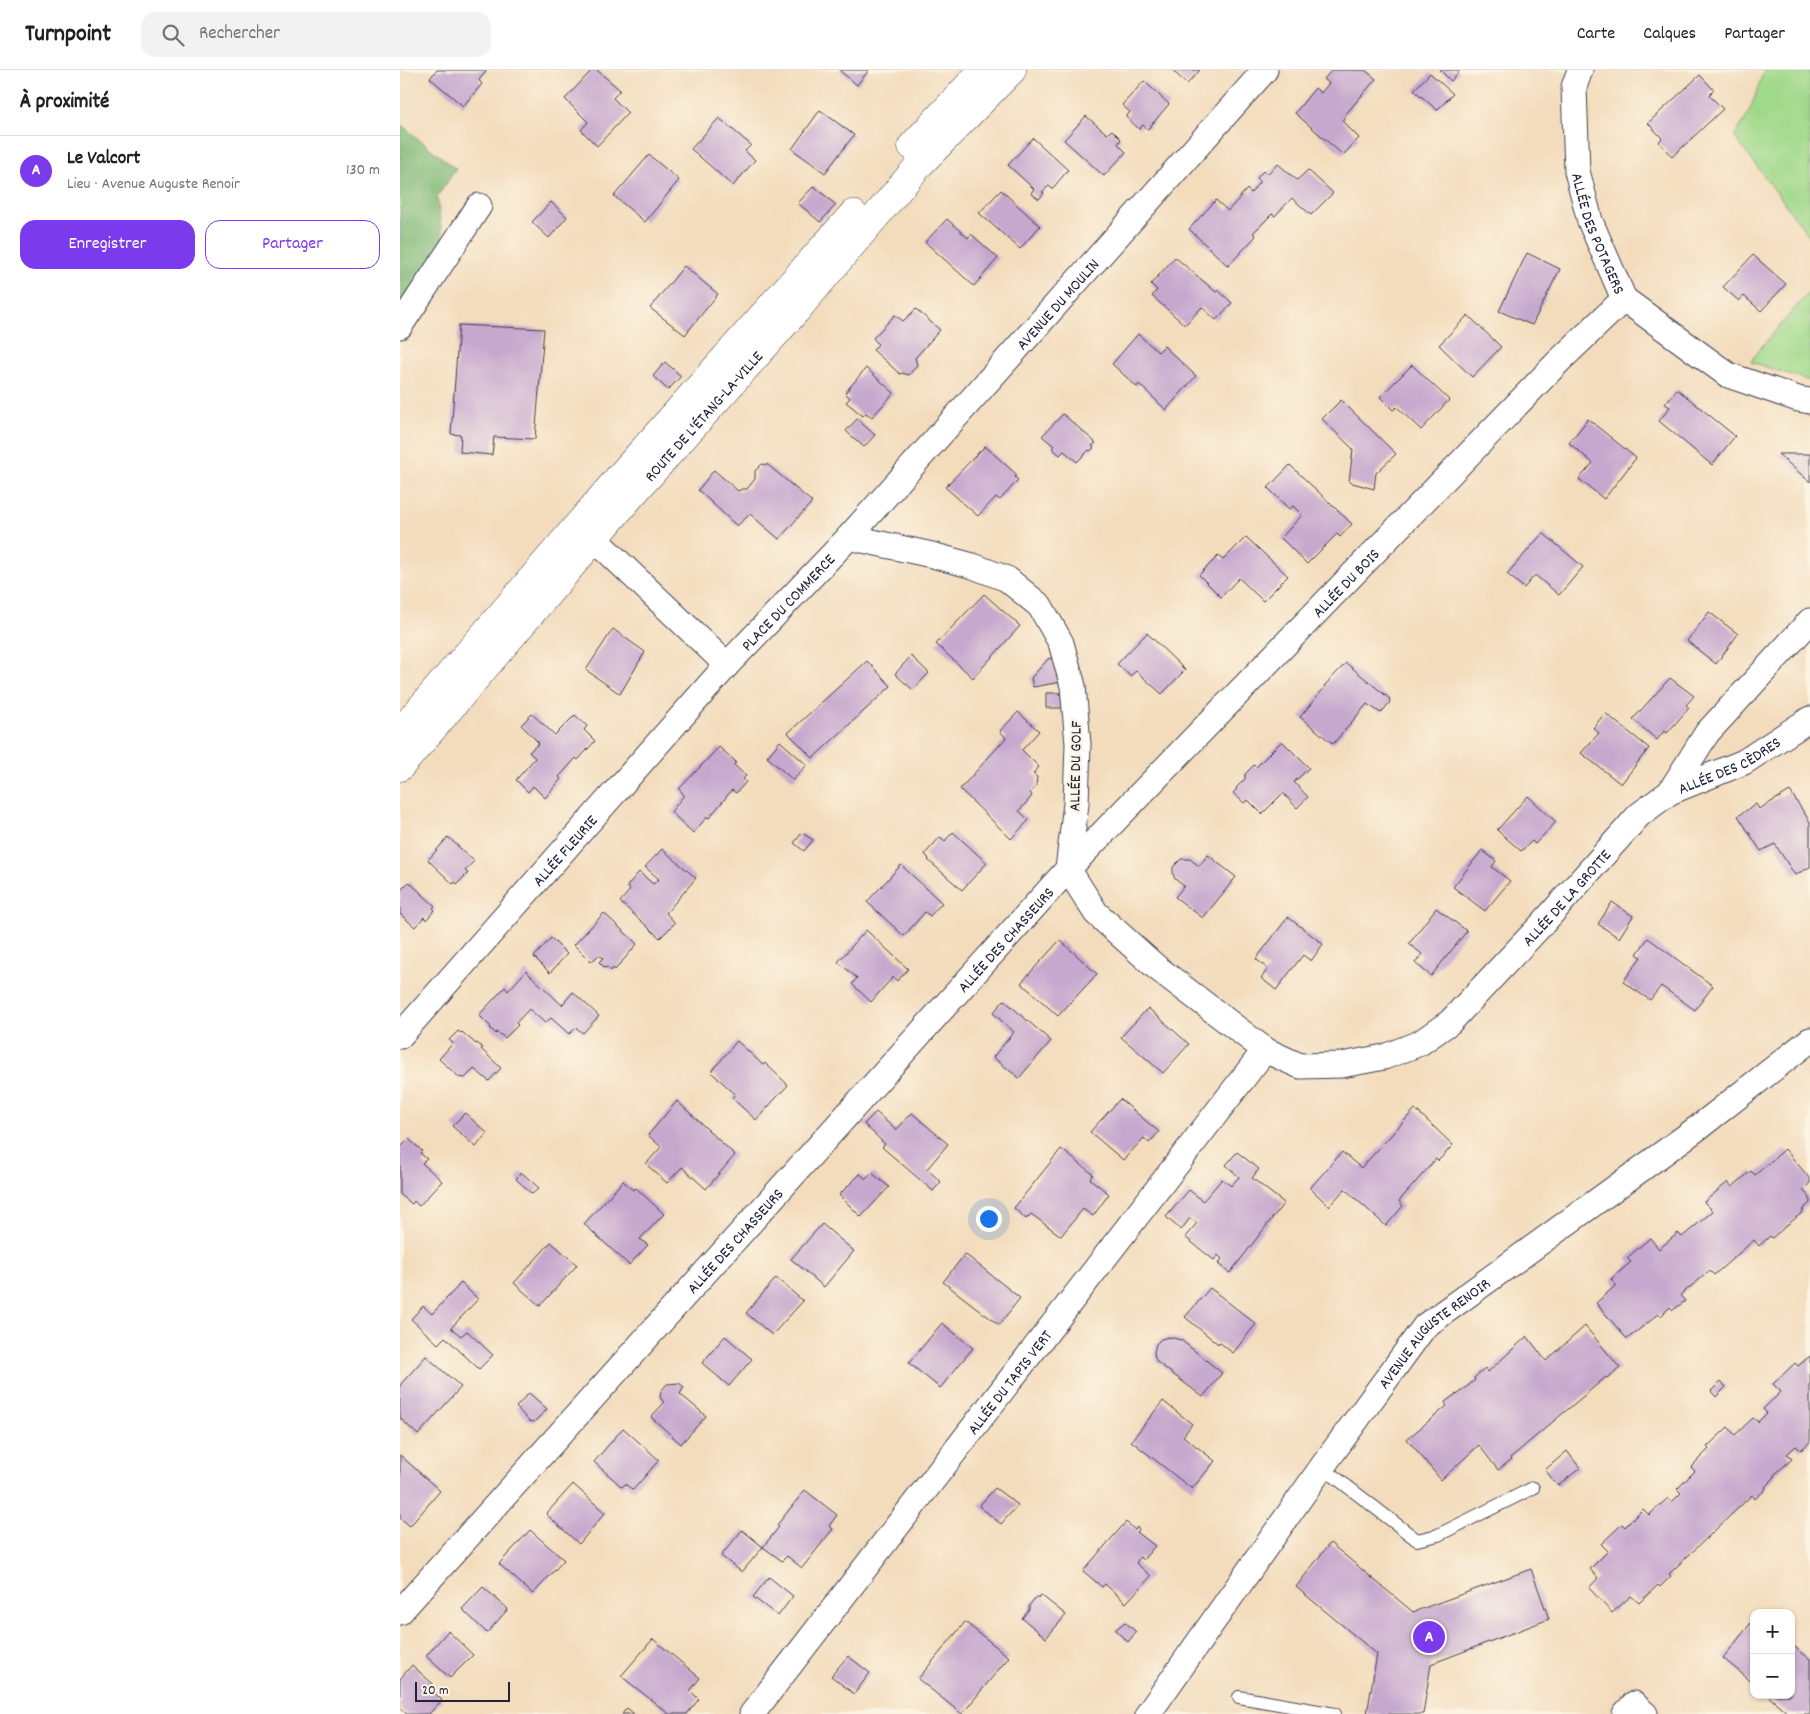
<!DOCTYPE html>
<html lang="fr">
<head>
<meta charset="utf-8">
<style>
  :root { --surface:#fff; --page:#f2f2f2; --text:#202124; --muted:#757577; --line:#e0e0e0; --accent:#7c3aed }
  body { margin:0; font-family:Dekko,sans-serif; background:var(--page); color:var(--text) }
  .controls { position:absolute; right:15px; bottom:15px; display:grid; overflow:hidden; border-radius:10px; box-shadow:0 1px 4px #0004 }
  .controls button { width:45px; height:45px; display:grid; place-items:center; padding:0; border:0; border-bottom:1px solid var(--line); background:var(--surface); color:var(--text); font:25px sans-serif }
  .scale { position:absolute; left:15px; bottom:12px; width:95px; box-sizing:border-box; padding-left:5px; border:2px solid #22223b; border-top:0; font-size:14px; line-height:18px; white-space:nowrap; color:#22223b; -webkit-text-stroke:4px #fcf5e5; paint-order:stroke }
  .you { position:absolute; left:588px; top:1148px; width:18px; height:18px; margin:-12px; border:4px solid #fff; border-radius:50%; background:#1a73e8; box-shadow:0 0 0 8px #1a73e833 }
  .badge { display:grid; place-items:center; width:32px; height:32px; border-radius:50%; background:var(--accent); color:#fff; font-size:16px; font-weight:700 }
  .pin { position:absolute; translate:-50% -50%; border:2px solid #fff; box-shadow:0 1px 5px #0006 }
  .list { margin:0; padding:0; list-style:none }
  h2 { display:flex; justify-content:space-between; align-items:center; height:65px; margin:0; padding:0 20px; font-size:21px }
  h2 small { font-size:16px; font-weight:400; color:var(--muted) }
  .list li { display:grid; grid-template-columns:32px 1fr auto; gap:15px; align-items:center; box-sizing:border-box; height:70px; padding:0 20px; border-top:1px solid var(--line) }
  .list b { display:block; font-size:19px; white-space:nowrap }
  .list p { margin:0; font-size:16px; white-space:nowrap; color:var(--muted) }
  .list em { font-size:16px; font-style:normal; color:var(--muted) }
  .actions { display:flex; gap:10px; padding:15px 20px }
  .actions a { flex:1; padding:11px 0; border:1px solid var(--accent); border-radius:15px; text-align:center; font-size:18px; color:var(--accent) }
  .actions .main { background:var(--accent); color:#fff }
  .icon { flex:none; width:28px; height:28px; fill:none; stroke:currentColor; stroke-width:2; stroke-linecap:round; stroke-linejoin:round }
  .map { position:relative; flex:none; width:1410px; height:1644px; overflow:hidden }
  header { display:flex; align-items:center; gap:30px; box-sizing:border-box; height:70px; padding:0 25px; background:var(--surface); border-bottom:1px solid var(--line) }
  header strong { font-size:24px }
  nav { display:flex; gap:28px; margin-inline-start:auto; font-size:18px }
  .search { width:350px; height:45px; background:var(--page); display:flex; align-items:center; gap:12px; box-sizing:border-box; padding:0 18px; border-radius:15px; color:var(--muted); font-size:19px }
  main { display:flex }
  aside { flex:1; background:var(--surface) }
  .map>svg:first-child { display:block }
  .green { fill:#a1d98b; stroke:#627e63 }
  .forest { fill:#80b977; stroke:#516e59 }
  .building { fill:#c6a8ce }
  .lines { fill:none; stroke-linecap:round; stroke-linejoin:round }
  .service-casing { stroke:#413e4e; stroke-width:14 }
  .minor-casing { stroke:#413e4e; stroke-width:27 }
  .tertiary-casing { stroke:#413e4e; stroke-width:29 }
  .service { stroke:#fff; stroke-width:12 }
  .minor { stroke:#fff; stroke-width:25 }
  .tertiary { stroke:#fff; stroke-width:28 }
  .labels { text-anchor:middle; stroke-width:5; stroke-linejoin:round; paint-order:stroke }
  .street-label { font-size:16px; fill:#22223b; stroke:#fcf5e5 }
</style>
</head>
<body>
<header>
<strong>Turnpoint</strong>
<div class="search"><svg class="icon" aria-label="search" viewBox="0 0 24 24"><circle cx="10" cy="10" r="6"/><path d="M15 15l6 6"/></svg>Rechercher</div>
<nav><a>Carte</a><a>Calques</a><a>Partager</a></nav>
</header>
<main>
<aside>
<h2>À proximité<small></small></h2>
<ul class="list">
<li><span class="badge">A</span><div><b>Le Valcort</b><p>Lieu · Avenue Auguste Renoir</p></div><em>130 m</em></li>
</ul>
<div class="actions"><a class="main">Enregistrer</a><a>Partager</a></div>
</aside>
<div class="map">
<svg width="1410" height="1644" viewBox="0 0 1410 1644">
  <rect width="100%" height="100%" fill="#fcf5e5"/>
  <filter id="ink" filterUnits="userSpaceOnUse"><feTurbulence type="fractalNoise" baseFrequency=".02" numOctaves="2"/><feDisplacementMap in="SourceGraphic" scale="10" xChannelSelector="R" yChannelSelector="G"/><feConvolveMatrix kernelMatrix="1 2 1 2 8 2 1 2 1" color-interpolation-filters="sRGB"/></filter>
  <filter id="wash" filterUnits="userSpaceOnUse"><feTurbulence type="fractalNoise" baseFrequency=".0096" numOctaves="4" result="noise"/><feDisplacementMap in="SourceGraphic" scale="20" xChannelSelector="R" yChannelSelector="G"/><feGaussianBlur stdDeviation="1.12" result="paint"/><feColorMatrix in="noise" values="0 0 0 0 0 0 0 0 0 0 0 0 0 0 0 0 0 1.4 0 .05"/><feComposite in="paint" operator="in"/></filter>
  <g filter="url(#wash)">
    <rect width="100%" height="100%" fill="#f3dcbc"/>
    <!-- green -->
    <g class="green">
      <path d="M1364,0H1410V167L1334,66C1350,47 1356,23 1364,0Z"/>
      <polygon points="1410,221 1410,311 1351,292 1357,282"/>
    </g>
    <!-- forest -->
    <polygon class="forest" points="0,54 56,99 37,127 44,178 0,246"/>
    <g id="blocks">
      <!-- building -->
      <g class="building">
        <polygon points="37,0 87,0 79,10 82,14 63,36 30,8"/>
        <polygon points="192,0 197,0 220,20 213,28 228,43 197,76 181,60 188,52 165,29"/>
        <polygon points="439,0 469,0 457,15"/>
        <polygon points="772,0 800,0 787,14"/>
        <polygon points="932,0 965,0 976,9 944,46 945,47 942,51 959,68 943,85 895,43 915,18 921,23 929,13 924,9"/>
        <polygon points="1040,0 1060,0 1051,11"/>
        <polygon points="1030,3 1053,24 1037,40 1014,20"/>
        <polygon points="1300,5 1314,20 1309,25 1323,39 1272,87 1259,72 1262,68 1248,53"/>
        <polygon points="744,11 769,34 748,59 743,55 739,59 726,47 730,42 722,35"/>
        <polygon points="420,40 454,65 425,103 392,79"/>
        <polygon points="686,46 707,64 712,60 721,69 718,74 726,82 704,106 664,70"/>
        <polygon points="319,48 351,75 345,81 355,90 333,116 291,79"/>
        <polygon points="633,68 668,100 652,119 649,116 642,122 644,123 639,129 631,123 634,119 608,95"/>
        <polygon points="249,85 279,110 245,152 214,126"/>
        <polygon points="878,94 897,110 908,100 933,123 911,145 892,128 875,146 872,144 853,163 856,166 828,196 789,159 816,130 828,141 847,119 851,123 860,111 857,108 863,101 867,104"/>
        <polygon points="414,116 436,135 420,152 398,133"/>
        <polygon points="601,120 640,156 620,179 579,143"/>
        <polygon points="151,132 167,147 149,168 132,152"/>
        <polygon points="547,149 568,168 571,164 598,188 574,216 525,172"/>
        <polygon points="1127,183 1160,199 1132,255 1099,241"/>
        <polygon points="1353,185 1386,214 1361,241 1344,226 1339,231 1323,217"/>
        <polygon points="775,187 816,222 818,220 832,233 816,250 802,237 785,255 752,226 757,220 751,214"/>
        <polygon points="284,196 318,224 285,265 250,238"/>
        <polygon points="516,239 540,260 515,288 517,295 509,305 502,303 500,304 473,280 478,274 473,268 495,245 503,251"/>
        <polygon points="1068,245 1101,277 1072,307 1039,275"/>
        <polygon points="59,255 144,259 135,369 94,367 92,385 60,382 61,365 51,364"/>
        <polygon points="738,264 758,282 764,276 796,306 766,340 739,314 737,317 712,294"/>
        <polygon points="265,292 281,306 268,320 253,306"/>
        <polygon points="1012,295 1049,330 1021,360 997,337 993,340 980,327"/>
        <polygon points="466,298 494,323 472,347 466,343 463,346 446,332 450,328 445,323"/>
        <polygon points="1277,319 1335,366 1312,395 1259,351 1270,337 1265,334"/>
        <polygon points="941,330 996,384 976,403 974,419 949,412 953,379 922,349"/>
        <polygon points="663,344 696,373 692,376 694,378 690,381 689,380 677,392 664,381 660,385 652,378 654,376 642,366"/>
        <polygon points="457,349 475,365 464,377 446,361"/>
        <polygon points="1188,349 1236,388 1204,429 1179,409 1193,393 1169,373"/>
        <polygon points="585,376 617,405 615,407 618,410 600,430 596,427 578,446 545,417"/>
        <polygon points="1378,384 1410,384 1410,412"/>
        <polygon points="362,394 368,395 412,432 379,469 350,444 337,456 298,420 314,400 338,421 342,419 347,419 355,409 355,401"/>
        <polygon points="890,395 952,454 940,467 937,464 907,494 881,468 902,445 893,436 889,439 868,418"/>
        <polygon points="1143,463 1183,497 1159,525 1135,505 1124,518 1107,504"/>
        <polygon points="846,467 888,506 863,531 839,508 821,527 799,505 818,486 823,490"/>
        <polygon points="584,524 620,556 573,608 536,574"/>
        <polygon points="1309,542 1338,564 1316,594 1287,571"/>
        <polygon points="213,559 245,582 220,624 186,600"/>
        <polygon points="747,563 785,600 762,624 736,601 730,606 717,594"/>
        <polygon points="511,586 529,603 513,620 495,604"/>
        <polygon points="656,587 661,612 633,617 631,608 648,589"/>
        <polygon points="467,591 491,616 413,688 388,663"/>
        <polygon points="946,593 990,629 989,630 990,632 981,643 967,634 933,674 900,647 925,617 924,616"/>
        <polygon points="1270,608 1294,626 1286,635 1289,638 1267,663 1264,661 1257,670 1233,649"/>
        <polygon points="646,623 663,623 664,638 646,638"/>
        <polygon points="618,642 639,661 622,680 639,697 633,704 637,707 636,716 630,723 632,726 619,741 629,750 611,769 560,719 606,668 600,661"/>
        <polygon points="1205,643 1249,678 1221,714 1181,683 1199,663 1193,658"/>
        <polygon points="132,644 155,665 175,645 187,656 184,660 195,671 178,690 176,688 159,707 161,709 145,728 133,716 128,722 116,710 135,688 129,682 139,673 121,655"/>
        <polygon points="380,671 407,695 393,710 367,687"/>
        <polygon points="882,671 909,698 894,712 908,727 897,738 883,723 862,744 848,730 844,733 833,723 837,719 836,718 845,709 845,704 854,695 856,697"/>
        <polygon points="319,677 336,692 334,695 346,706 343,709 346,712 336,723 332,720 309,748 307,747 293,763 271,742 284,725 279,719"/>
        <polygon points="1390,721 1410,752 1410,797 1395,805 1375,774 1361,781 1338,746 1356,734 1359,739"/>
        <polygon points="1128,726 1156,752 1135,774 1132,771 1121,781 1097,760"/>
        <polygon points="553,762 587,793 562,820 528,790 529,789 525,784 540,767 545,771"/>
        <polygon points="402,763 413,770 404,781 394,773"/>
        <polygon points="48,767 74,791 65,801 68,803 57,814 55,812 53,814 28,790"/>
        <polygon points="262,779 296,808 266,843 275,853 260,868 220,832 230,820 227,816 239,802 253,814 259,809 245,797"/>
        <polygon points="1082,780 1096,791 1092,797 1110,811 1085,841 1053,817"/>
        <polygon points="808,785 836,807 803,848 775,827 784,816 775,809 773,804 773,797 781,789 790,789 799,796"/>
        <polygon points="501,795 542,833 530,846 525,842 504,866 467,832"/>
        <polygon points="9,812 35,836 33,838 35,840 26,850 24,847 15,857 0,844 0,821"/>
        <polygon points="1212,832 1233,846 1219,868 1198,854"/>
        <polygon points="1036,838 1067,861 1031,906 1015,893 1022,884 1009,874"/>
        <polygon points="204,843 237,874 215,900 213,898 211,901 207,897 205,898 199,892 203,888 199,885 191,892 174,875"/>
        <polygon points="888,847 923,874 911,891 903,885 876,920 861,908 868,899 856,889"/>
        <polygon points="466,860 508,899 497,911 493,907 471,932 452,914 457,908 438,892"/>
        <polygon points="151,868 167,884 150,903 134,887"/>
        <polygon points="1248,868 1313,916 1295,940 1261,916 1250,930 1223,912 1241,887 1237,884"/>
        <polygon points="660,870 697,904 658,946 621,913"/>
        <polygon points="126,901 162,935 173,922 199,946 183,963 176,958 169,964 151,948 145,953 129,939 116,953 118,955 105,968 97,962 96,964 90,958 91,957 79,945 105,917 108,921"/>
        <polygon points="604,930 651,971 619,1008 593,987 614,962 593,943"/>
        <polygon points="748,938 789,974 763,1003 721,967"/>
        <polygon points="58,961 61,963 62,962 76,974 77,973 83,978 81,979 101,998 89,1011 74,999 64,1009 62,1007 60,1008 39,989 53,973 49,970"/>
        <polygon points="337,971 363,995 365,993 388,1015 356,1050 332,1028 335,1024 311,1002"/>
        <polygon points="720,1029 759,1062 749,1073 744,1068 723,1090 690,1062"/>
        <polygon points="277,1031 335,1085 306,1119 282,1097 267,1113 246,1094 261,1077 248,1065"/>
        <polygon points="1015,1039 1053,1075 1038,1091 1036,1089 999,1131 1003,1136 986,1156 945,1119 929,1136 910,1118 942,1082 961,1098"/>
        <polygon points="476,1042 496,1060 512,1043 548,1074 527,1099 541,1112 533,1121 482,1077 485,1074 464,1054"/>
        <polygon points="65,1043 87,1063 76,1077 52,1056"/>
        <polygon points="9,1069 22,1081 20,1083 27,1089 22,1093 42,1111 19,1136 14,1131 12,1134 0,1124 0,1078"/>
        <polygon points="661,1079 693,1104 690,1109 709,1124 693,1146 683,1139 661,1166 631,1144 626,1149 614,1138"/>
        <polygon points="1385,1079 1410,1109 1410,1113 1403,1120 1410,1128 1410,1133 1402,1140 1404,1141 1372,1168 1370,1166 1359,1176 1354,1170 1314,1205 1310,1201 1280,1225 1285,1231 1273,1240 1270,1237 1261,1246 1259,1244 1227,1269 1196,1233 1216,1215 1211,1209 1231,1192 1227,1188 1250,1168 1259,1179 1278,1163 1282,1167 1313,1141 1304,1132 1328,1112 1332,1117 1351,1101 1355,1105"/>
        <polygon points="837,1082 859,1099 852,1108 884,1133 830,1203 818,1194 822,1189 818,1185 814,1190 785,1167 797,1153 790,1148 781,1160 766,1147 789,1120 803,1131 822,1109 831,1116 839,1107 826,1095"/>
        <polygon points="121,1102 139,1118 132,1124 116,1109"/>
        <polygon points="472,1103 489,1117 461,1147 439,1125 460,1104 466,1109"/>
        <polygon points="223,1111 233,1120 236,1118 264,1144 240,1169 248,1175 229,1195 184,1154"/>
        <polygon points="422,1154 454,1181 424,1217 391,1189"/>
        <polygon points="151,1172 177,1195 140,1236 114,1213"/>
        <polygon points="565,1184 620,1228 599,1255 543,1212"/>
        <polygon points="376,1208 403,1231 372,1265 346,1243"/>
        <polygon points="61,1213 78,1229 51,1258 61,1266 67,1261 93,1285 79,1299 45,1267 38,1274 11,1249 23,1236 32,1244"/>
        <polygon points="810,1218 856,1254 833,1283 819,1272 818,1274 785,1247"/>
        <polygon points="542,1253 573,1278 540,1318 509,1293"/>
        <polygon points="1185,1256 1220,1298 1207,1308 1206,1307 1110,1388 1112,1389 1098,1400 1079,1375 1041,1410 1007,1369 1047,1336 1045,1332 1056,1324 1057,1325 1075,1310 1074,1308 1085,1298 1088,1302 1127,1266 1146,1291"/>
        <polygon points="325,1266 352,1289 329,1316 302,1293"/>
        <polygon points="769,1267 781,1270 822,1303 803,1327 757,1292 755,1288 754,1282 756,1274 761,1269"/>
        <polygon points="26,1286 61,1317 18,1365 0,1348 0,1315"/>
        <polygon points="1410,1286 1410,1372 1401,1380 1396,1376 1387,1384 1392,1389 1374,1405 1375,1407 1365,1417 1366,1419 1355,1429 1352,1425 1269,1504 1271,1506 1260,1517 1258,1515 1239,1533 1231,1526 1212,1543 1189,1518 1198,1508 1190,1499 1208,1481 1201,1474 1222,1454 1225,1457 1243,1439 1249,1445 1268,1428 1272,1432 1281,1423 1277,1419 1295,1401 1291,1397 1309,1379 1307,1377 1328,1357 1335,1365 1353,1348 1358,1352 1367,1343 1363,1339 1381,1322 1373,1314 1395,1293 1398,1296"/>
        <polygon points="1321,1311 1326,1317 1316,1327 1311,1321"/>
        <polygon points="279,1313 284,1317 280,1324 306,1346 281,1374 251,1347 264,1333 260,1327 261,1321 267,1314"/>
        <polygon points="129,1323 147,1339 134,1352 129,1351 116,1337"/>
        <polygon points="763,1331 792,1354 783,1366 815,1391 792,1419 731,1371"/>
        <polygon points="223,1358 259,1390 233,1420 225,1414 222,1417 194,1392"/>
        <polygon points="1167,1381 1180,1398 1158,1416 1145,1400"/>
        <polygon points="0,1385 40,1421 10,1456 0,1448"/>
        <polygon points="173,1414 205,1443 179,1474 146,1444"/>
        <polygon points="595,1418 618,1435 601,1454 579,1436"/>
        <polygon points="405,1420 437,1445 429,1456 433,1459 402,1498 387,1486 382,1491 363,1477 379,1457 377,1455"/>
        <polygon points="726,1452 735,1460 737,1457 739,1460 737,1462 755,1476 743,1490 740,1487 736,1493 751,1506 726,1533 705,1514 702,1517 683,1501"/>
        <polygon points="130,1460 164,1490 133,1524 99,1494"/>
        <polygon points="342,1460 363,1477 342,1502 321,1486"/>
        <polygon points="930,1473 1013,1542 1131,1499 1149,1549 1031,1594 1023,1644 967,1644 977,1584 896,1517"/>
        <polygon points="369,1507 393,1526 378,1546 353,1527"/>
        <polygon points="83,1517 108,1539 87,1563 62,1539"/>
        <polygon points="641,1525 666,1545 646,1568 622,1548 629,1540 629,1536 635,1528 638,1528"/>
        <polygon points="1354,1549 1354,1614 1323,1588"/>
        <polygon points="565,1552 609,1587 562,1644 518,1609"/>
        <polygon points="725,1552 736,1562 728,1572 715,1560"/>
        <polygon points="48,1561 73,1585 50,1608 26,1586"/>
        <polygon points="253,1569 300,1608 290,1621 299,1629 287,1644 269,1644 221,1606"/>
        <polygon points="1391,1574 1410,1589 1410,1644 1389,1644 1367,1625 1391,1625"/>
        <polygon points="448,1586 470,1603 454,1624 431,1606"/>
        <polygon points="12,1595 34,1615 30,1619 42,1630 29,1644 7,1644 0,1638 0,1609"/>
        <polygon points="227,1638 234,1644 222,1644"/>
      </g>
    </g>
  </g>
  <g filter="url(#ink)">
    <use href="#blocks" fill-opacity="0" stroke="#413e4e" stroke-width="1"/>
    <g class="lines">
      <defs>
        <g id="service">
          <polyline points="922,1397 1017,1470 1038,1465 1133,1418"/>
          <polyline points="839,1627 935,1644"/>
        </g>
        <g id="minor">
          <path id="s1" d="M1180,0L1174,17L1177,101L1190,151L1224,229L1328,305L1398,329L1410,331"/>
          <polyline points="0,256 79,136"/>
          <polyline points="181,456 327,595"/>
          <path id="s2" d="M449,467L532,485L573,496L607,509L640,536L661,573L673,616L678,674L676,734L668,799L696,843L756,897L865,980L900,996L942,995L984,987L1020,973L1050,952L1144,852L1239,745L1270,722L1307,663L1410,551"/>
          <path id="s3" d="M1270,722L1344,692L1410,649"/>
          <path id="s4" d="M0,966L327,595L449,467L865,0"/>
          <path id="s5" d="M0,1542L668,799L1158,292L1224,229"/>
          <path id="s6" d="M352,1644L865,980"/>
          <path id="s7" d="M748,1644L922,1397L1025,1256L1299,1057L1410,970"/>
          <polyline points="1225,1644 1234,1634 1245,1644"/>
        </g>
        <g id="tertiary">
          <polyline points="512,76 583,0"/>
          <polyline points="0,662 220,406 453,144"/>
          <path id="s8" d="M0,697L231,426L396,241L520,94L612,0"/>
        </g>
      </defs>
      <!-- service casing -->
      <use href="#service" class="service-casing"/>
      <!-- minor casing -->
      <use href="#minor" class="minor-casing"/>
      <!-- tertiary casing -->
      <use href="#tertiary" class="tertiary-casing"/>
      <!-- service -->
      <use href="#service" class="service"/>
      <!-- minor -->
      <use href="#minor" class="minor"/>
      <!-- tertiary -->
      <use href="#tertiary" class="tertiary"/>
    </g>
  </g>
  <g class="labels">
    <!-- street labels -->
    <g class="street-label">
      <text dy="6" stroke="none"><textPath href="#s1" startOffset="168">ALLÉE DES POTAGERS</textPath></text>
      <text dy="6" stroke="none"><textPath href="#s4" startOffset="984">AVENUE DU MOULIN</textPath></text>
      <text dy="6" stroke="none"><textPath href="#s8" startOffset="464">ROUTE DE L'ÉTANG-LA-VILLE</textPath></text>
      <text dy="6" stroke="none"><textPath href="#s5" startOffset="1398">ALLÉE DU BOIS</textPath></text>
      <text dy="6" stroke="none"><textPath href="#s4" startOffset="582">PLACE DU COMMERCE</textPath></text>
      <text dy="6" stroke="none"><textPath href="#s3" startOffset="65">ALLÉE DES CÈDRES</textPath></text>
      <text transform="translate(674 696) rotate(-89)" y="6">ALLÉE DU GOLF</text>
      <text dy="6" stroke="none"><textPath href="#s4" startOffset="248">ALLÉE FLEURIE</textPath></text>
      <text dy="6" stroke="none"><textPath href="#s2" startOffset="1116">ALLÉE DE LA GROTTE</textPath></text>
      <text dy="6" stroke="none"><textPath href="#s5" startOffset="905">ALLÉE DES CHASSEURS</textPath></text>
      <text dy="6" stroke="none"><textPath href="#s5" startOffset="500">ALLÉE DES CHASSEURS</textPath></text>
      <text dy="6" stroke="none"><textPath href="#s7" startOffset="478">AVENUE AUGUSTE RENOIR</textPath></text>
      <text dy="6" stroke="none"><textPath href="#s6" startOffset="420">ALLÉE DU TAPIS VERT</textPath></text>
    </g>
  </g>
</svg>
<div class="controls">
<button>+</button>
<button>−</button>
</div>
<div class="scale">20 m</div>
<div class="you"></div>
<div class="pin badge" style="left:1029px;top:1567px">A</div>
</div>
</main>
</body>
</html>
